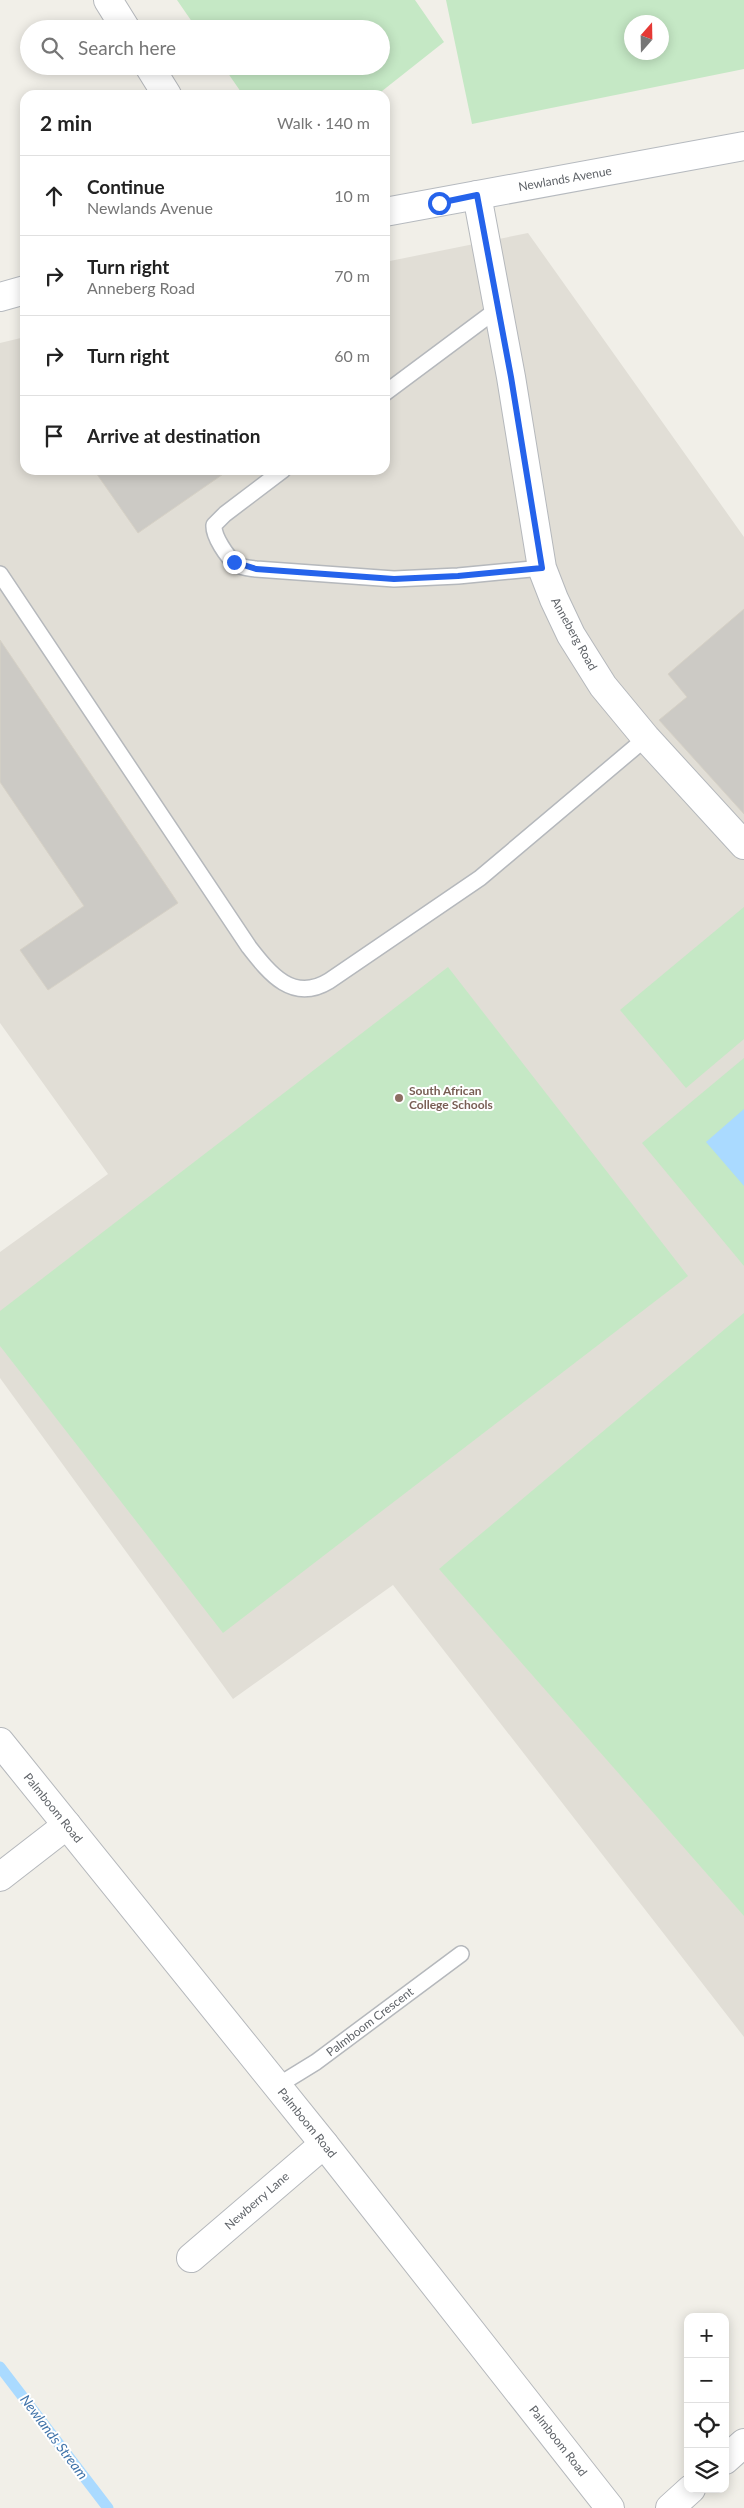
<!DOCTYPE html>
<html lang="en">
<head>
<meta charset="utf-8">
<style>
  :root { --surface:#fff; --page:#f2f2f2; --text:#222; --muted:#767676; --line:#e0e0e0 }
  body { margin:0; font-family:Lato,sans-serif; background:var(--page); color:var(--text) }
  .controls { position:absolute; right:15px; bottom:15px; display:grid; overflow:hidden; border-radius:10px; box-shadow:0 2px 12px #0003 }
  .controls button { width:45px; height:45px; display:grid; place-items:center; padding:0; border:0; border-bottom:1px solid var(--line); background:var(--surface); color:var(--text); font:25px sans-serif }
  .compass { position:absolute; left:624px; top:15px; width:45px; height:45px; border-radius:50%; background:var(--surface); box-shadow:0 2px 12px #0003; rotate:20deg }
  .stop { position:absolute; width:15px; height:15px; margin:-11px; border:4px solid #2563eb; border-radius:50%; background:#fff }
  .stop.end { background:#2563eb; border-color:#fff; box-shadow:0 1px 5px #0008 }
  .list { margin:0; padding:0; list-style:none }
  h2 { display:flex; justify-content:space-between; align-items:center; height:65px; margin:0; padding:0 20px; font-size:21px }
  h2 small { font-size:16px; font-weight:400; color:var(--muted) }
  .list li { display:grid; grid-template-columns:32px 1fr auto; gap:15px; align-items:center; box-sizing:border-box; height:80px; padding:0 20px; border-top:1px solid var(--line) }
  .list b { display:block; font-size:19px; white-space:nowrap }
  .list p { margin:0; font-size:16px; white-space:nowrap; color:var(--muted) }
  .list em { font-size:16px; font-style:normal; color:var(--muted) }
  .icon { flex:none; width:28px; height:28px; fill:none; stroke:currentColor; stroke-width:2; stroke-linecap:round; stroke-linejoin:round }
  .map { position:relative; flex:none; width:744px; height:2508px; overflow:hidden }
  .search { position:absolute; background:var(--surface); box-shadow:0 2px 12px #0003; left:20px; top:20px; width:370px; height:55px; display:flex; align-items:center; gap:12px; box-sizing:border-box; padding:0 18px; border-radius:28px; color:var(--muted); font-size:19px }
  .panel { position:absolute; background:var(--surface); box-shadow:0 2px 12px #0003; left:20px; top:90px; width:370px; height:385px; border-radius:15px }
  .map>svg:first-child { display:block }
  .education { fill:#e1ded6 }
  .green { fill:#c5e8c5; fill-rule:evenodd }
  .water { fill:#aadaff }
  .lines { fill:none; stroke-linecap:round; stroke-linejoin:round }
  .stream { stroke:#aadaff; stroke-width:11 }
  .building { fill:#cccac5; stroke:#d6d1c6 }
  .service-casing { stroke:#b5b8bc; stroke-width:18 }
  .minor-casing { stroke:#b5b8bc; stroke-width:30 }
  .secondary-casing { stroke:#b6babf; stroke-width:30 }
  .service { stroke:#fff; stroke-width:15 }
  .minor { stroke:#fff; stroke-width:28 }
  .secondary { stroke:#fff; stroke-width:28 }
  .route { stroke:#2563eb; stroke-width:6 }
  .education-dot { fill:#8d6e63; stroke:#fff; stroke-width:2 }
  .labels { text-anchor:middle; stroke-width:4; stroke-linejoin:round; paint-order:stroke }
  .street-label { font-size:12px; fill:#5f6368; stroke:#fff }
  .education-label { font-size:12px; font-weight:bold; fill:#785e54; stroke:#fff; text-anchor:start }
  .water-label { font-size:14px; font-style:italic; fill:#4174aa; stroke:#fff }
</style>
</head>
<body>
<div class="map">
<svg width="744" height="2508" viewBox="0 0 744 2508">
  <rect width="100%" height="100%" fill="#f1efe8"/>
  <!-- education -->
  <polygon class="education" points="528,233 744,537 744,2037 393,1585 233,1699 0,1378 0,1252 108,1174 0,1023 0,343 25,337 25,470 385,470 385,262"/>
  <!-- green -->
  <g class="green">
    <polygon points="177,0 415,0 444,42 377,95 243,95 223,66 381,66 381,29 197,29"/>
    <path d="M446,0H744V69L472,124ZM632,22H662V52H632Z"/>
    <polygon points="744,907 744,1039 686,1088 620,1010"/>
    <polygon points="448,967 688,1276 223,1633 0,1346 0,1311"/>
    <polygon points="744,1058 744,1266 642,1143"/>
    <polygon points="744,1313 744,1916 439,1569"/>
  </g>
  <!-- water -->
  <polygon class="water" points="744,1109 744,1186 706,1142"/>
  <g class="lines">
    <!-- stream -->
    <polyline class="stream" points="0,2367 108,2508"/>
  </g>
  <!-- building -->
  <g class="building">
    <polygon points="94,470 229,470 138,533"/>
    <polygon points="744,609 744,814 659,720 687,697 668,674"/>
    <polygon points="0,640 178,903 48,990 20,950 84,906 0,782"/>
  </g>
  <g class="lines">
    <defs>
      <g id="service">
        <polyline points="385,393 499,308"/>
        <path d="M283,470L225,514L214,525C213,536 227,557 236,564C242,568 249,568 256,569L394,579L458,576L542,568"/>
        <path d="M0,574L249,947C270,974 293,1003 329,981L480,878L646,738"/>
        <polyline points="277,2086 316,2062 461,1954"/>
      </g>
      <g id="minor">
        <polyline points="108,0 126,29"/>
        <polyline points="149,66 167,95"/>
        <polyline points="477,195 511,377 542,568 554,599 571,635 603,686 646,738 744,845"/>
        <polyline points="0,1742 324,2144 610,2508"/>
        <polyline points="0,1877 67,1825"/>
        <polyline points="191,2258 324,2144"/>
        <polyline points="725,2460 744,2443"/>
        <polyline points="670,2508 691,2489"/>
      </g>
      <g id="secondary">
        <polyline points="385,212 744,146"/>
        <polyline points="0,297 25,290"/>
      </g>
    </defs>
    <!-- service casing -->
    <use href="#service" class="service-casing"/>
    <!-- minor casing -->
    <use href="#minor" class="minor-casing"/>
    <!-- secondary casing -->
    <use href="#secondary" class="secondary-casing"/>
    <!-- service -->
    <use href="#service" class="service"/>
    <!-- minor -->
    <use href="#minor" class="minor"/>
    <!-- secondary -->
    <use href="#secondary" class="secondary"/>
  </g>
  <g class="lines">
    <!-- route -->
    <polyline class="route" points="234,562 256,569 394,579 458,576 542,568 511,377 477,195 439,203"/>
  </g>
  <!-- markers -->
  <circle class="education-dot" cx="399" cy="1098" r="5"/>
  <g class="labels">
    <!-- street labels -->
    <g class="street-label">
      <text transform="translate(565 179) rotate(-10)" y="4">Newlands Avenue</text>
      <text transform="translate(574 634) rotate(61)" y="4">Anneberg Road</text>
      <text transform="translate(53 1808) rotate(51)" y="4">Palmboom Road</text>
      <text transform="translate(370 2022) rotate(-37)" y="4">Palmboom Crescent</text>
      <text transform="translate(307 2123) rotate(51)" y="4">Palmboom Road</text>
      <text transform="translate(257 2201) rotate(-41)" y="4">Newberry Lane</text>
      <text transform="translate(558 2441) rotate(52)" y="4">Palmboom Road</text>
    </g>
    <!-- education labels -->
    <g class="education-label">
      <text x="409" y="1095">South African<tspan x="409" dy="14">College Schools</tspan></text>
    </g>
    <!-- water labels -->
    <g class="water-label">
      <text transform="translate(54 2437) rotate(53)" y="5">Newlands Stream</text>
    </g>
  </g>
</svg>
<div class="controls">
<button>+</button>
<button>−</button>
<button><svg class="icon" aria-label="locate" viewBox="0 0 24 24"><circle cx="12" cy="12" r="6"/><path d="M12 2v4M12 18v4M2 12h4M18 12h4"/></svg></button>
<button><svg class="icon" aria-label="layers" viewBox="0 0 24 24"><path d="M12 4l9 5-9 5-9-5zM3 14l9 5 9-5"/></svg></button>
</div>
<svg class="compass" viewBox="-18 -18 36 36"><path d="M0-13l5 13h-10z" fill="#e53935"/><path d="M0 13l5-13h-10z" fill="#767676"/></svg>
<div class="stop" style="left:439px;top:203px"></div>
<div class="stop end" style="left:234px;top:562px"></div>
<div class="search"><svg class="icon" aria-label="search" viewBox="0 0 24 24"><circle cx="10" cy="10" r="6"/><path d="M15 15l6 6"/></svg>Search here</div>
<section class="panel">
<h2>2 min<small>Walk · 140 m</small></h2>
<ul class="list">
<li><svg class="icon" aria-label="ahead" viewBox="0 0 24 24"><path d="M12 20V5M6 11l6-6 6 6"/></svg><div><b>Continue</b><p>Newlands Avenue</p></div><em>10 m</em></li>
<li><svg class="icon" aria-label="right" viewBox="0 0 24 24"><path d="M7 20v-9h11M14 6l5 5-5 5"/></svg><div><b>Turn right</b><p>Anneberg Road</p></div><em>70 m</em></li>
<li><svg class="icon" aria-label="right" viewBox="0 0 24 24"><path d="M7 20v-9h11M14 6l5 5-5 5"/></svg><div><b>Turn right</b></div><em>60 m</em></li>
<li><svg class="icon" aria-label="arrive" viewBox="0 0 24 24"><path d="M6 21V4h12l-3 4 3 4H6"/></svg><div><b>Arrive at destination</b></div></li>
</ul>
</section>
</div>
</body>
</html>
